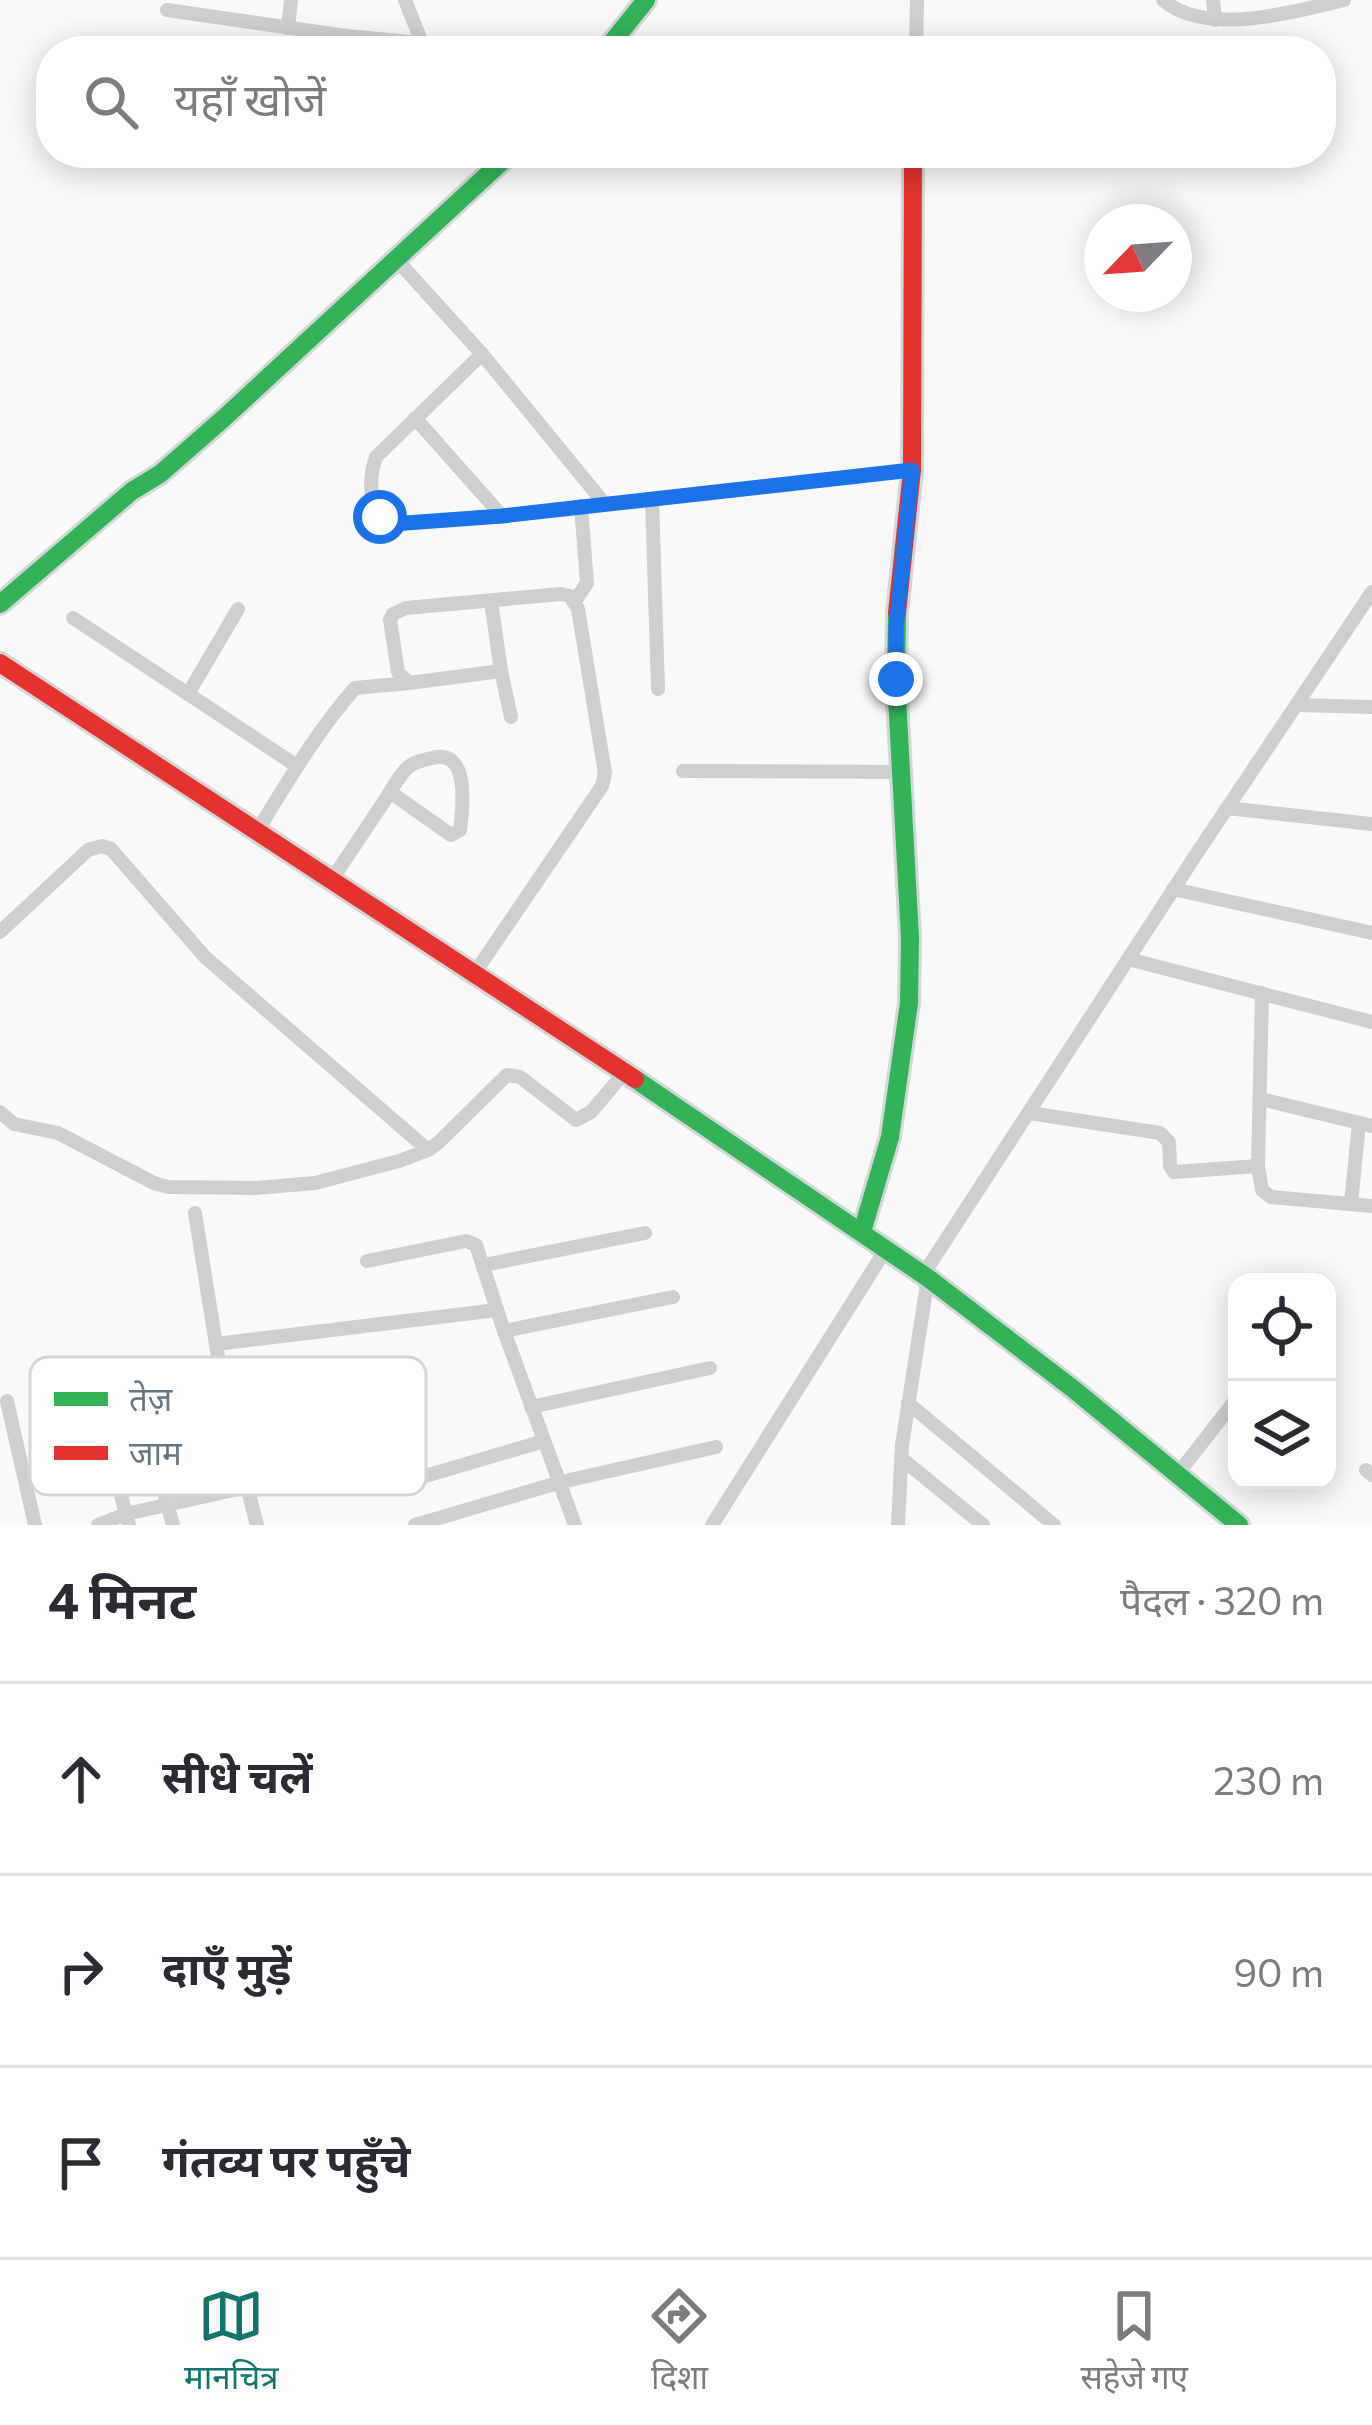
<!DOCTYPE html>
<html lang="hi">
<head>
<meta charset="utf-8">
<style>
  :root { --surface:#fff; --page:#f7f7f7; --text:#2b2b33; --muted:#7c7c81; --line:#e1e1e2; --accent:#0f766e }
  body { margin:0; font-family:Commissioner,"Noto Sans Devanagari",sans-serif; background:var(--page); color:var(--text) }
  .controls { position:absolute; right:36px; bottom:36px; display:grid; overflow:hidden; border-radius:24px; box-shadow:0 6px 30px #0003 }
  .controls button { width:108px; height:108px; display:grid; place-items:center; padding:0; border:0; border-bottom:3px solid var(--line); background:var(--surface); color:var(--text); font:60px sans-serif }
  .compass { position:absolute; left:1084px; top:204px; width:108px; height:108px; border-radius:50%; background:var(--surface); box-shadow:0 6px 30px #0003; rotate:245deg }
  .stop { position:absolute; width:36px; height:36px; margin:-27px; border:9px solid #1a73e8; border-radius:50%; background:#fff }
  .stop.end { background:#1a73e8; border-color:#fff; box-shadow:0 3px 12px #0008 }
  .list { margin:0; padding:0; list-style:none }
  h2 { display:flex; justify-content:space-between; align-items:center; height:156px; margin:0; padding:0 48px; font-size:51px }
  h2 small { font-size:39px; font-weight:400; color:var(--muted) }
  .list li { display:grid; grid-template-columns:78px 1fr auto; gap:36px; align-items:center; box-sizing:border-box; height:192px; padding:0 48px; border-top:3px solid var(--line) }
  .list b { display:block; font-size:45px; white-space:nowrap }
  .list em { font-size:39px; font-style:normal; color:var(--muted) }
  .icon { flex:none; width:66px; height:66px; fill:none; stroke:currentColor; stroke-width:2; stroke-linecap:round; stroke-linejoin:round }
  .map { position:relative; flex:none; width:1372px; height:1525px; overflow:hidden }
  .search { position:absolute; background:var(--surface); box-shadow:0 6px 30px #0003; left:36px; right:36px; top:36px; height:132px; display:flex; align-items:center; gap:30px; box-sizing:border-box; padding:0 42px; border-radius:48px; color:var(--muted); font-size:45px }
  .sheet { height:732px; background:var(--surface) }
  nav { display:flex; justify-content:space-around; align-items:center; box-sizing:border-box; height:168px; border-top:3px solid var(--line); background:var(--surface); font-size:33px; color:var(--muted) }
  nav a { display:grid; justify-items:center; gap:6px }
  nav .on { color:var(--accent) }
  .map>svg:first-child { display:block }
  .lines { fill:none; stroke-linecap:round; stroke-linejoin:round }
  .fast-casing { stroke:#d5d6d7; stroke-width:24 }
  .jam-casing { stroke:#d5d6d7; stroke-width:24 }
  .street { stroke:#cecfd0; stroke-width:14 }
  .fast { stroke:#30b455; stroke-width:18 }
  .jam { stroke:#e5322d; stroke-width:18 }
  .route { stroke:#1a73e8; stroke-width:15 }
  .key { fill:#fff; stroke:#d1d6da; stroke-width:3 }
  .key-label { font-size:33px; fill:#657683 }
</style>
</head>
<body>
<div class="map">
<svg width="1372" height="1525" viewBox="0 0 1372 1525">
  <rect width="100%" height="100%" fill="#f9f9f9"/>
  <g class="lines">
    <defs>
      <g id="fast">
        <polyline points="605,51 646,0"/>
        <polyline points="0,604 132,491 160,474 224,418 511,153"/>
        <polyline points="635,1079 928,1278 1072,1388 1239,1525"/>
        <polyline points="862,1232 890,1137 909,1003 910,938 896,679 897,613"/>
      </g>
      <g id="jam">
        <polyline points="897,613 912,470 913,153"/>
        <polyline points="0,663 635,1079"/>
      </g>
    </defs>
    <!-- fast casing -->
    <use href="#fast" class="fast-casing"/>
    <!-- jam casing -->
    <use href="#jam" class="jam-casing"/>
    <!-- street -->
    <g class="street">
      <polyline points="405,0 422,43 431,51"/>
      <path d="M1163,0C1205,37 1294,12 1344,0"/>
      <polyline points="1213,0 1215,20"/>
      <polyline points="167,10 346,36 422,43"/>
      <polyline points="288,28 291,0"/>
      <polyline points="916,51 917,0"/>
      <polyline points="396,259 482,354 604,503"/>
      <path d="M482,354L376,457C368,480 368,512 392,524L502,516L912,470"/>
      <polyline points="415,418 502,516"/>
      <polyline points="652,499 658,689"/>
      <polyline points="491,601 501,671 511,717"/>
      <polyline points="575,601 587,583 581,506"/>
      <polyline points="73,618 297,766"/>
      <polyline points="188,694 238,609"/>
      <polyline points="1296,705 1372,707"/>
      <polyline points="683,771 901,772"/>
      <polyline points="1227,808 1372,824"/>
      <path d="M258,830C288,781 317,731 355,688L409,683"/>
      <path d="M332,879C350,853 367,827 385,800C391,790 398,778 406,769C413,762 423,760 432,758C470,748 463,807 460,830L451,835L390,792"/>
      <polyline points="1173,889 1372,933"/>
      <polyline points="0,932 88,850 102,846 111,849 205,957 428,1150"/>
      <polyline points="1128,959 1372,1022"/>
      <polyline points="474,974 602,786 605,773 578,609 570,596 561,594 406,608 393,614 390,620 398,672 409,683 501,671"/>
      <polyline points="1262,993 1258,1166 1262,1190 1271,1197 1372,1206"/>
      <polyline points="1261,1099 1372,1126"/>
      <polyline points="0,1112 14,1124 58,1133 154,1183 168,1187 256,1188 315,1183 399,1161 428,1150 438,1143 507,1075 520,1077 576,1120 591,1112 625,1072"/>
      <polyline points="1029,1113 1160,1133 1169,1142 1170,1166 1174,1172 1258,1166"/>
      <polyline points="1351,1204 1359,1123"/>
      <polyline points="195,1213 225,1401 257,1525"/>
      <polyline points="367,1261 466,1241 476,1245 504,1331 575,1525"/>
      <polyline points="484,1265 645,1233"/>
      <polyline points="923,1275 1197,853 1372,592"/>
      <polyline points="504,1331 673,1297"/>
      <polyline points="216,1344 497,1310"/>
      <polyline points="133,1380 173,1525"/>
      <polyline points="94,1395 129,1525"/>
      <polyline points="7,1401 35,1525"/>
      <polyline points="225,1401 346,1389"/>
      <polyline points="908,1403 1054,1525"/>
      <polyline points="531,1407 710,1368"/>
      <polyline points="901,1458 983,1525"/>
      <polyline points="1366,1470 1372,1475"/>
      <polyline points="1177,1475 1237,1398"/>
      <polyline points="405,1482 544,1441"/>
      <polyline points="98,1525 126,1514 247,1487 376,1454"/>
      <polyline points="415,1525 561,1482 716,1447"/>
      <polyline points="712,1525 886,1249"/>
      <polyline points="898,1525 902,1445 928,1278"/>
    </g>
    <!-- fast -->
    <use href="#fast" class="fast"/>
    <!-- jam -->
    <use href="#jam" class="jam"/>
  </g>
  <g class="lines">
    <!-- route -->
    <polyline class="route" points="380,517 392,524 502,516 912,470 896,628 896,679"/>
  </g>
  <!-- legend -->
  <rect x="30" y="1357" width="396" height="138" rx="18" class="key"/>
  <rect x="54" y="1392" width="54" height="14" fill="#30b455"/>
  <rect x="54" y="1446" width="54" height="14" fill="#e5322d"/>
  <g class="key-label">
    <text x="129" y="1411">तेज़</text>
    <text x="129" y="1465">जाम</text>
  </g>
</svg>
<div class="controls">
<button><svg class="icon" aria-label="locate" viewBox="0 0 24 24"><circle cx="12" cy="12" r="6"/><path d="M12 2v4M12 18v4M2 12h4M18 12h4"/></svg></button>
<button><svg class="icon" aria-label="layers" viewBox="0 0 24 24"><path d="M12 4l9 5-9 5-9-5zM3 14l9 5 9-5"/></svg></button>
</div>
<svg class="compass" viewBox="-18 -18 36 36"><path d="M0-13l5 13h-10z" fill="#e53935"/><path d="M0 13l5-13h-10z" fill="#7c7c81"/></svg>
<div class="stop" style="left:380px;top:517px"></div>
<div class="stop end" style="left:896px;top:679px"></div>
<div class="search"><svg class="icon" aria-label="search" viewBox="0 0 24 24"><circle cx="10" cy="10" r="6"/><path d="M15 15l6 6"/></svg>यहाँ खोजें</div>
</div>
<section class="sheet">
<h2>4 मिनट<small>पैदल · 320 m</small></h2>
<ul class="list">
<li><svg class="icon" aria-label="ahead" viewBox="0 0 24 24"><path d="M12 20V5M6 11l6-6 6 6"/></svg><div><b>सीधे चलें</b></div><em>230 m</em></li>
<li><svg class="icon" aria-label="right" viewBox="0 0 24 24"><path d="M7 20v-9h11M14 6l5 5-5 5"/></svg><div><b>दाएँ मुड़ें</b></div><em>90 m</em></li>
<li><svg class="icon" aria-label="arrive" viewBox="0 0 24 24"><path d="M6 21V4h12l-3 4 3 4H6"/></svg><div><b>गंतव्य पर पहुँचे</b></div></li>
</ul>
</section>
<nav>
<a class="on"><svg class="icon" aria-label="map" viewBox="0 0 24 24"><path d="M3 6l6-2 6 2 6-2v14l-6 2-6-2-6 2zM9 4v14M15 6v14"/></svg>मानचित्र</a>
<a><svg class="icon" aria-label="directions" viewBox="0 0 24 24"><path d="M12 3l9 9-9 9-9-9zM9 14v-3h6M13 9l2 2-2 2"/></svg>दिशा</a>
<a><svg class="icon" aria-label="saved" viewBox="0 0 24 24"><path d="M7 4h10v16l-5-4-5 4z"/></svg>सहेजे गए</a>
</nav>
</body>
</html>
